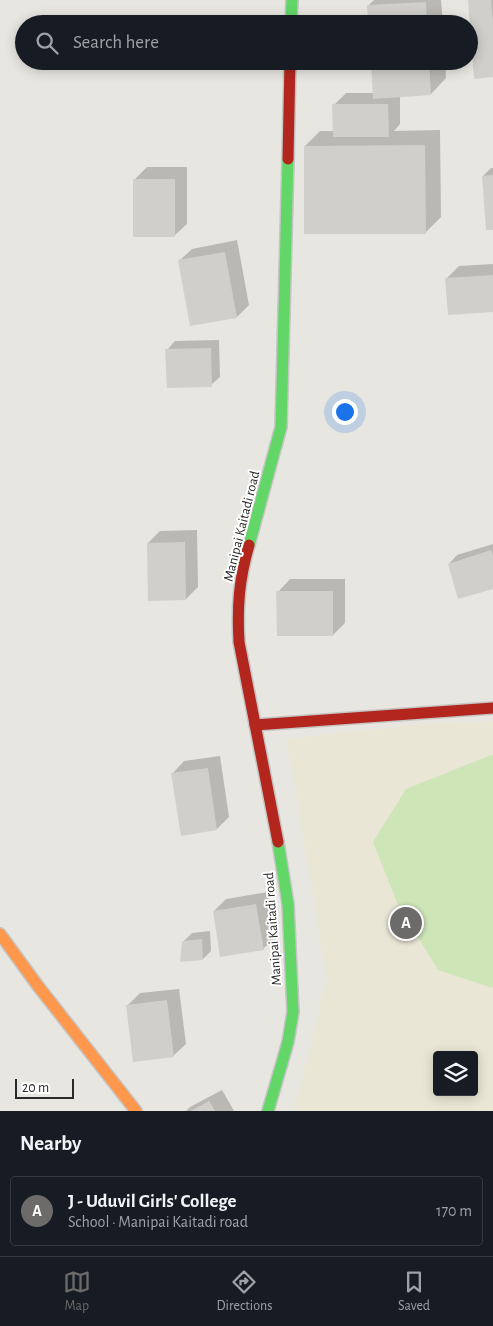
<!DOCTYPE html>
<html lang="en">
<head>
<meta charset="utf-8">
<style>
  :root { --surface:#171b24; --page:#242831; --text:#f1f3f6; --muted:#9ea1a6; --line:#363941; --accent:#6c6b69 }
  body { margin:0; font-family:"Alegreya Sans",sans-serif; background:var(--page); color:var(--text) }
  .controls { position:absolute; right:15px; bottom:15px; display:grid; overflow:hidden; border-radius:5px; box-shadow:0 2px 12px #0003 }
  .controls button { width:45px; height:45px; display:grid; place-items:center; padding:0; border:0; border-bottom:1px solid var(--line); background:var(--surface); color:var(--text); font:25px sans-serif }
  .scale { position:absolute; left:15px; bottom:12px; width:59px; box-sizing:border-box; padding-left:5px; border:2px solid #292929; border-top:0; font-size:14px; line-height:18px; white-space:nowrap; color:#292929; -webkit-text-stroke:4px #fff; paint-order:stroke }
  .you { position:absolute; left:344px; top:411px; width:18px; height:18px; margin:-12px; border:4px solid #fff; border-radius:50%; background:#1a73e8; box-shadow:0 0 0 8px #1a73e833 }
  .badge { display:grid; place-items:center; width:32px; height:32px; border-radius:50%; background:var(--accent); color:#fff; font-size:16px; font-weight:700 }
  .pin { position:absolute; translate:-50% -50%; border:2px solid #fff; box-shadow:0 1px 5px #0006 }
  .list { margin:0; padding:0; list-style:none }
  h2 { display:flex; justify-content:space-between; align-items:center; height:65px; margin:0; padding:0 20px; font-size:21px }
  h2 small { font-size:16px; font-weight:400; color:var(--muted) }
  .list li { display:grid; grid-template-columns:32px 1fr auto; gap:15px; align-items:center; box-sizing:border-box; height:70px; margin:0 10px 10px; padding:0 10px; border:1px solid var(--line); border-radius:5px }
  .list b { display:block; font-size:19px; white-space:nowrap }
  .list p { margin:0; font-size:16px; white-space:nowrap; color:var(--muted) }
  .list em { font-size:16px; font-style:normal; color:var(--muted) }
  .icon { flex:none; width:28px; height:28px; fill:none; stroke:currentColor; stroke-width:2; stroke-linecap:round; stroke-linejoin:round }
  .map { position:relative; flex:none; width:493px; height:1111px; overflow:hidden }
  .search { position:absolute; background:var(--surface); box-shadow:0 2px 12px #0003; left:15px; right:15px; top:15px; height:55px; display:flex; align-items:center; gap:12px; box-sizing:border-box; padding:0 18px; border-radius:28px; color:var(--muted); font-size:19px }
  .sheet { height:145px; background:var(--surface) }
  nav { display:flex; justify-content:space-around; align-items:center; box-sizing:border-box; height:70px; border-top:1px solid var(--line); background:var(--surface); font-size:14px; color:var(--muted) }
  nav a { display:grid; justify-items:center; gap:2px }
  nav .on { color:var(--accent) }
  .map>svg:first-child { display:block }
  .education { fill:#eae6d5; fill-rule:evenodd }
  .pitch { fill:#cee5b8 }
  .shadow { fill:#0003 }
  .building { fill:#d1cfcb }
  .lines { fill:none; stroke-linecap:round; stroke-linejoin:round }
  .fast-casing { stroke:#c5c5c5; stroke-width:14 }
  .slow-casing { stroke:#c5c5c5; stroke-width:14 }
  .jam-casing { stroke:#c5c5c5; stroke-width:14 }
  .fast { stroke:#63d668; stroke-width:11 }
  .slow { stroke:#ff974d; stroke-width:11 }
  .jam { stroke:#b3261e; stroke-width:11 }
  .labels { text-anchor:middle; stroke-width:4; stroke-linejoin:round; paint-order:stroke }
  .street-label { font-size:14px; fill:#292929; stroke:#fff }
</style>
</head>
<body>
<div class="map">
<svg width="493" height="1111" viewBox="0 0 493 1111">
  <rect width="100%" height="100%" fill="#e8e6e0"/>
  <!-- education -->
  <path class="education" d="M493,721V1111H294L327,978L287,739L431,723ZM437,1055H474V1092H437Z"/>
  <!-- pitch -->
  <polygon class="pitch" points="491,755 493,755 493,988 438,970 398,905 373,842 406,789"/>
  <!-- shadow -->
  <g class="shadow">
    <polygon points="374,0 441,0 443,24 369,24 368,6"/>
    <polygon points="470,0 493,0 493,76"/>
    <polygon points="372,61 445,61 446,78 431,94 400,96 400,124 394,131 440,130 441,217 425,233 305,146 320,131 334,131 334,105 346,93 374,93"/>
    <polygon points="147,167 187,167 187,224 174,236 135,179"/>
    <polygon points="491,168 493,168 493,228 483,176"/>
    <polygon points="237,240 249,305 237,317 179,261 192,249"/>
    <polygon points="493,264 493,311 447,278 459,266"/>
    <polygon points="219,340 220,377 211,385 167,350 175,341"/>
    <polygon points="197,530 198,587 186,599 148,543 160,531"/>
    <polygon points="493,544 493,587 449,564 457,555"/>
    <polygon points="290,579 345,579 345,623 333,635 278,592"/>
    <polygon points="220,756 229,817 217,829 172,774 184,761"/>
    <polygon points="268,892 276,937 263,949 214,911 226,899"/>
    <polygon points="210,931 211,951 203,959 183,942 192,933"/>
    <polygon points="179,989 186,1044 173,1056 127,1006 140,993"/>
    <polygon points="222,1090 234,1111 186,1111 190,1107"/>
  </g>
  <!-- building -->
  <g class="building">
    <polygon points="468,0 491,0 493,21 493,77 474,79"/>
    <polygon points="426,2 427,24 368,24 367,5"/>
    <polygon points="371,61 429,61 431,95 373,99"/>
    <polygon points="332,104 388,104 389,137 333,137"/>
    <polygon points="425,145 426,234 304,234 304,146"/>
    <polygon points="493,175 493,230 486,230 482,176"/>
    <rect x="133" y="179" width="42" height="58"/>
    <polygon points="225,252 237,318 190,326 178,260"/>
    <polygon points="493,275 493,312 448,315 445,278"/>
    <polygon points="211,348 212,387 167,388 165,349"/>
    <polygon points="185,542 186,600 148,601 147,543"/>
    <polygon points="491,550 493,556 493,589 458,599 448,564"/>
    <polygon points="276,591 333,591 333,636 277,636"/>
    <polygon points="208,768 217,830 181,836 171,773"/>
    <polygon points="256,904 264,950 220,957 213,911"/>
    <polygon points="202,939 203,960 180,962 182,941"/>
    <polygon points="167,1000 174,1057 133,1062 126,1005"/>
    <polygon points="209,1101 215,1111 191,1111"/>
  </g>
  <g class="lines">
    <defs>
      <g id="fast">
        <polyline points="291,24 292,0"/>
        <polyline points="249,545 281,427 288,159"/>
        <polyline points="268,1111 288,1042 293,1012 288,904 278,842"/>
      </g>
      <polyline id="slow" points="0,934 38,986 136,1111"/>
      <g id="jam">
        <polyline points="288,159 290,61"/>
        <path d="M249,545C239,580 237,606 239,642L278,842"/>
        <polyline points="255,725 493,708"/>
      </g>
    </defs>
    <!-- fast casing -->
    <use href="#fast" class="fast-casing"/>
    <!-- slow casing -->
    <use href="#slow" class="slow-casing"/>
    <!-- jam casing -->
    <use href="#jam" class="jam-casing"/>
    <!-- fast -->
    <use href="#fast" class="fast"/>
    <!-- slow -->
    <use href="#slow" class="slow"/>
    <!-- jam -->
    <use href="#jam" class="jam"/>
  </g>
  <g class="labels">
    <!-- street labels -->
    <g class="street-label">
      <text transform="translate(241 526) rotate(-76)" y="5">Manipai Kaitadi road</text>
      <text transform="translate(272 929) rotate(-94)" y="5">Manipai Kaitadi road</text>
    </g>
  </g>
</svg>
<div class="controls">
<button><svg class="icon" aria-label="layers" viewBox="0 0 24 24"><path d="M12 4l9 5-9 5-9-5zM3 14l9 5 9-5"/></svg></button>
</div>
<div class="scale">20 m</div>
<div class="you"></div>
<div class="pin badge" style="left:406px;top:923px">A</div>
<div class="search"><svg class="icon" aria-label="search" viewBox="0 0 24 24"><circle cx="10" cy="10" r="6"/><path d="M15 15l6 6"/></svg>Search here</div>
</div>
<section class="sheet">
<h2>Nearby<small></small></h2>
<ul class="list">
<li><span class="badge">A</span><div><b>J - Uduvil Girls' College</b><p>School · Manipai Kaitadi road</p></div><em>170 m</em></li>
</ul>
</section>
<nav>
<a class="on"><svg class="icon" aria-label="map" viewBox="0 0 24 24"><path d="M3 6l6-2 6 2 6-2v14l-6 2-6-2-6 2zM9 4v14M15 6v14"/></svg>Map</a>
<a><svg class="icon" aria-label="directions" viewBox="0 0 24 24"><path d="M12 3l9 9-9 9-9-9zM9 14v-3h6M13 9l2 2-2 2"/></svg>Directions</a>
<a><svg class="icon" aria-label="saved" viewBox="0 0 24 24"><path d="M7 4h10v16l-5-4-5 4z"/></svg>Saved</a>
</nav>
</body>
</html>
